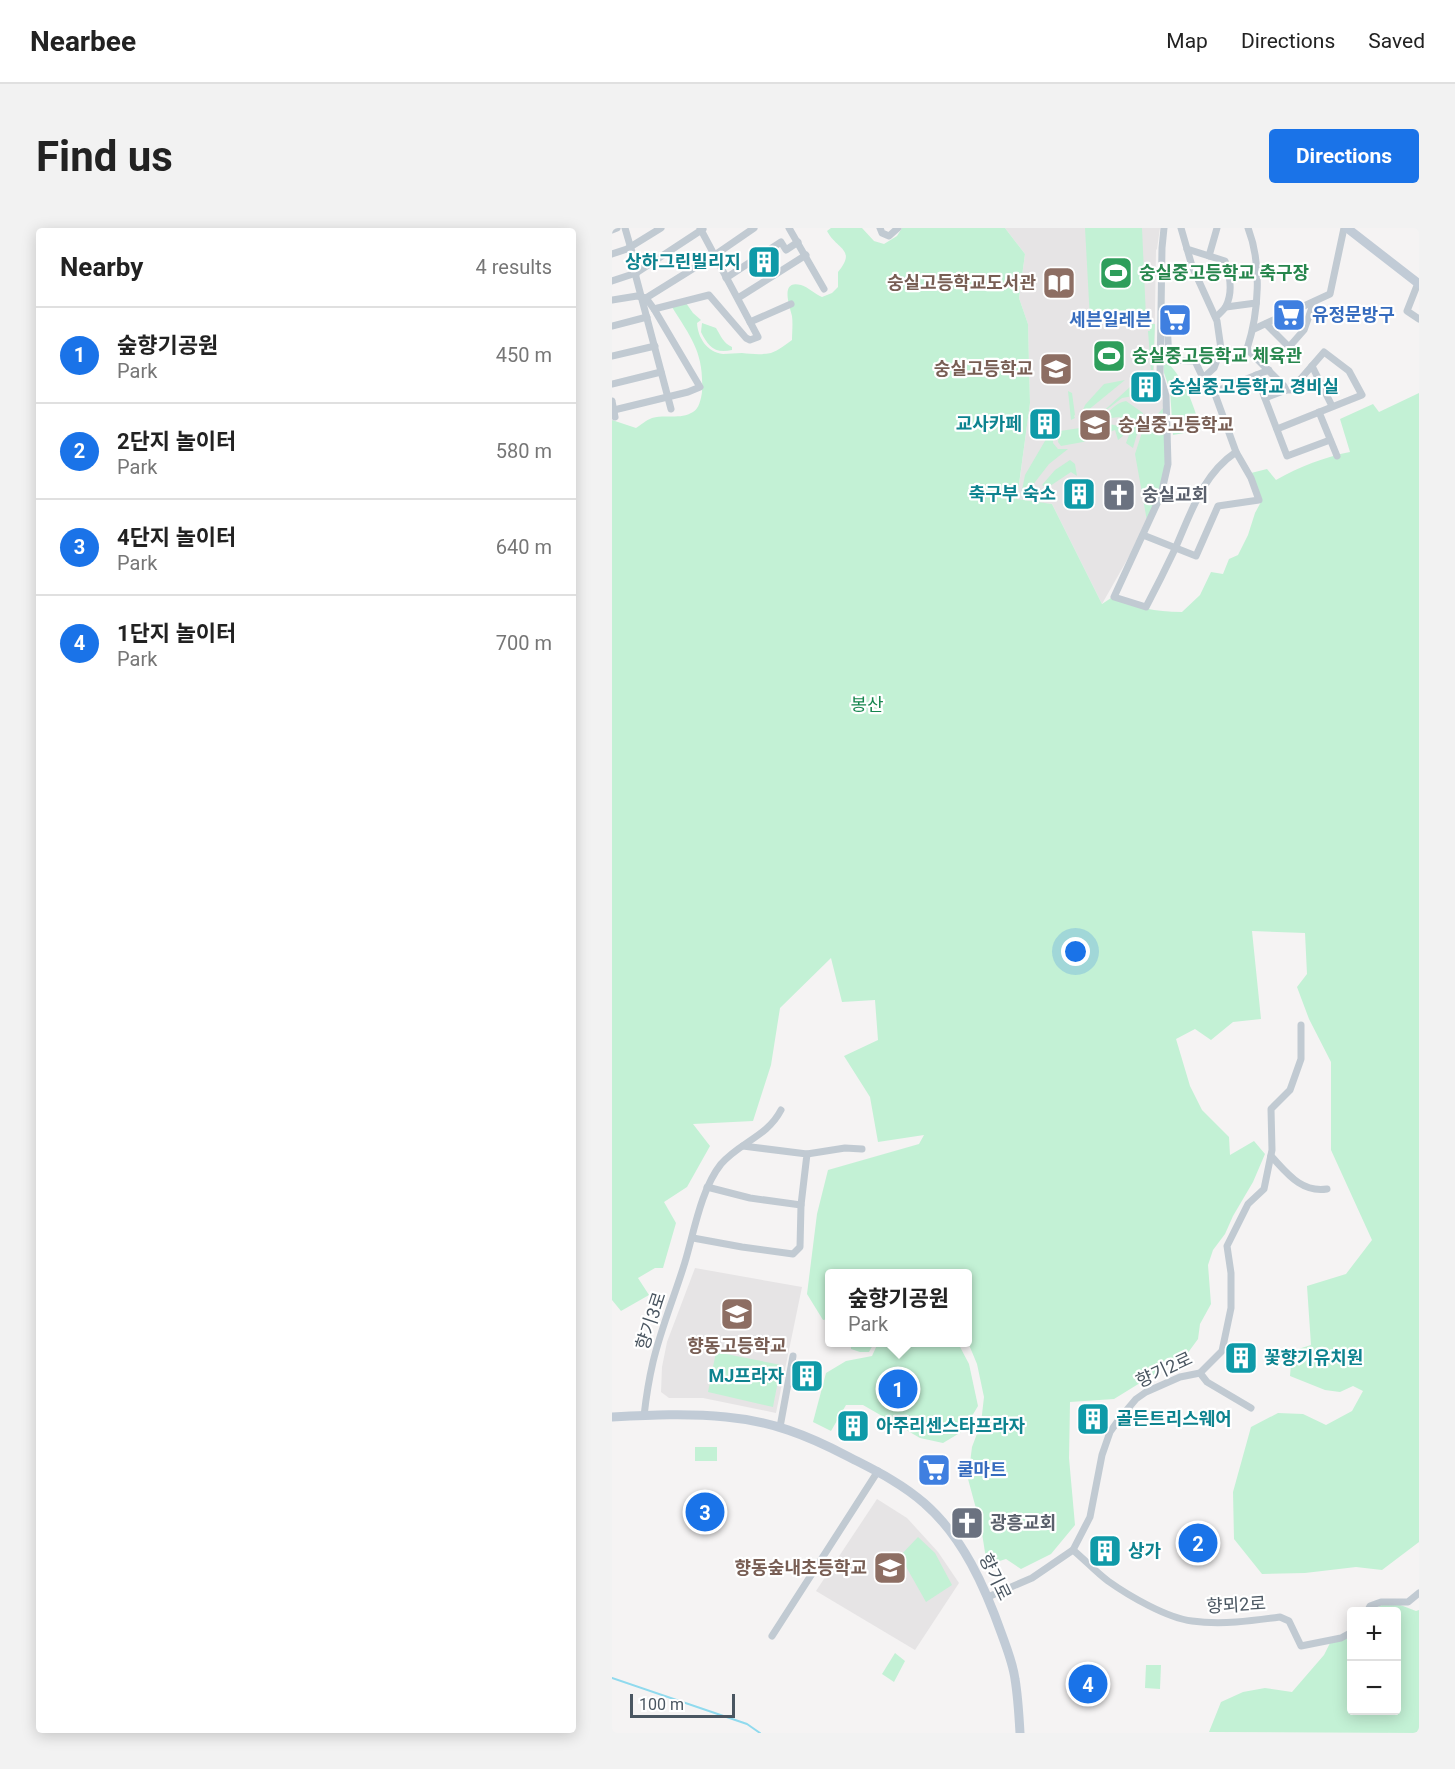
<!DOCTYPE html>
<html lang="en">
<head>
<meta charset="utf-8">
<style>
  :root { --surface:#fff; --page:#f2f2f2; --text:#222; --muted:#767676; --line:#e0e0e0; --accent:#1a73e8 }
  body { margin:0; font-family:Roboto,"Noto Sans KR",sans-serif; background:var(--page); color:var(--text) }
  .controls { position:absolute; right:18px; bottom:18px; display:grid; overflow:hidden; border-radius:6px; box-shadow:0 3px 15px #0003 }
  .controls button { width:54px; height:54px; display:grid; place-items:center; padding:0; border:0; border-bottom:2px solid var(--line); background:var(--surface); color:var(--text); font:30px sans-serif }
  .scale { position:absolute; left:18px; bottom:15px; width:105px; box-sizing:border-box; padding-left:6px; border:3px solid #4a5661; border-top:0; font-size:16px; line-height:21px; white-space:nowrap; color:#4a5661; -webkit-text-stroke:4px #fff; paint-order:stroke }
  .you { position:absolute; left:464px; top:724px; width:21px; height:21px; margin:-15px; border:4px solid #fff; border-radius:50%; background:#1a73e8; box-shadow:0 0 0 9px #1a73e833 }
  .badge { display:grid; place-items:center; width:39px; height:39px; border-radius:50%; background:var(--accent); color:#fff; font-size:20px; font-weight:700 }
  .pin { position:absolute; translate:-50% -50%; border:3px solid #fff; box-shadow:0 2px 6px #0006 }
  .popup { position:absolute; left:213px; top:1041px; width:147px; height:78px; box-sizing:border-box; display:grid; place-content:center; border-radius:6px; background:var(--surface); filter:drop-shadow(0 2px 4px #0005); font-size:20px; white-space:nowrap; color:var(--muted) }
  .popup b { font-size:22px; color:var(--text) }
  .popup::after { content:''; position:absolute; left:50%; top:100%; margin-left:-12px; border:12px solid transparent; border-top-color:var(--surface) }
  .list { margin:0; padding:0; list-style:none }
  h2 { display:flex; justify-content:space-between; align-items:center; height:78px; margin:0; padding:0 24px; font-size:26px }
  h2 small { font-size:20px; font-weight:400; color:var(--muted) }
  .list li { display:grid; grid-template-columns:39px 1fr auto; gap:18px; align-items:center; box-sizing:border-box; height:96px; padding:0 24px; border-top:2px solid var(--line) }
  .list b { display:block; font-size:22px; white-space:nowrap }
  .list p { margin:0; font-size:20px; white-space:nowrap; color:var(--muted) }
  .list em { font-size:20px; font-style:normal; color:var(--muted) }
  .map { position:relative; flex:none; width:807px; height:1505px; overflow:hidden; border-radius:6px }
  header { display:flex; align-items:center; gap:36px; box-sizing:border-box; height:84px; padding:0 30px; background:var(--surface); border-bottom:2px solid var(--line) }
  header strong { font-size:28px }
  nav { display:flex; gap:33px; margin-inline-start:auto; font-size:21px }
  .intro { display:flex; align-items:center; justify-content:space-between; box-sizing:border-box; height:144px; padding:0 36px }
  h1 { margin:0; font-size:42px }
  .button { padding:15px 27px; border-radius:6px; background:var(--accent); color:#fff; font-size:21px; font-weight:700 }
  main { display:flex; gap:36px; padding:0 36px }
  aside { flex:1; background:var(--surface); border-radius:6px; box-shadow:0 3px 15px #0003 }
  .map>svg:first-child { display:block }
  .education { fill:#e6e4e5 }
  .green { fill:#c3f1d5 }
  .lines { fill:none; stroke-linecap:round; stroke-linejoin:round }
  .stream { stroke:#90daee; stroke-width:2 }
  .minor { stroke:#c1cad2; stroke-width:7 }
  .secondary { stroke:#c1cbd6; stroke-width:9 }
  .labels { text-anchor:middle; stroke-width:4.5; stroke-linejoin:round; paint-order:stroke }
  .culture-label { font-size:18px; font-weight:bold; fill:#0d838f; stroke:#fff; text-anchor:start }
  .leisure-label { font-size:18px; font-weight:bold; fill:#27864d; stroke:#fff; text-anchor:start }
  .education-label { font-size:18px; font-weight:bold; fill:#785e54; stroke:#fff; text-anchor:end }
  .shop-label { font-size:18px; font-weight:bold; fill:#366cbe; stroke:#fff; text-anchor:start }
  .worship-label { font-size:18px; font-weight:bold; fill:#5b616d; stroke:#fff; text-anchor:start }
  .park-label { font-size:18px; fill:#17864f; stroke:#fff }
  .street-label { font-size:18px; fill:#4a5661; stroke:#fff }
</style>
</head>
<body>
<header>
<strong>Nearbee</strong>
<nav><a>Map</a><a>Directions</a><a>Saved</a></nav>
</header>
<div class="intro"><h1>Find us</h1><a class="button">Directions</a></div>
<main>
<aside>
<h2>Nearby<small>4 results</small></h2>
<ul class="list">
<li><span class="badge">1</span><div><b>숲향기공원</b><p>Park</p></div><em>450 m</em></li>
<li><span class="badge">2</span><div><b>2단지 놀이터</b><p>Park</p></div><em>580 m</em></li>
<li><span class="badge">3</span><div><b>4단지 놀이터</b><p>Park</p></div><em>640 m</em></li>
<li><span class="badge">4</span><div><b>1단지 놀이터</b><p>Park</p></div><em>700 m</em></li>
</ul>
</aside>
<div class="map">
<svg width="807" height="1505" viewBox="0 0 807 1505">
  <rect width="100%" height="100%" fill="#f5f3f3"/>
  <!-- education -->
  <g class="education">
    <polygon points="393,0 548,0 545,21 544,22 542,141 551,175 552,218 532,302 490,376 440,276 405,272 418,175 416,96 407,70 413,26"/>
    <polygon points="83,1040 190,1059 164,1185 91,1170 57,1170 49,1164 50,1139 55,1114"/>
    <polygon points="265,1271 295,1290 326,1324 347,1355 303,1422 204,1363"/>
  </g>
  <!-- green -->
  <g class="green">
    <path d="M219,0H250L262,13L272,16L285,8L290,0H393L413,26L407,70L416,96L418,175L405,271L440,276L490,376L499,370C525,379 542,384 570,384L588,367L599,344L611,346L617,331L626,327L636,307L643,285L650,272L639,245L655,241L664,252C687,239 712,229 738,224L728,191L761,176L767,184L807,165V1314L770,1342L744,1339L693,1345L650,1346L622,1311L621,1264L639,1199L666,1185L691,1186L714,1197L740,1183L751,1163L741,1158L728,1164L713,1162L678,1148L680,1123L699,1117L695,1058L734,1046L760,1012L719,922V834L697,791L685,759L695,746L693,705L640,703L649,791L621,794L599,812L583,801L564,811L578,858L590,882L617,909L618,927L642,913L653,926L641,954L621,988L613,1006L601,1022L596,1037L599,1076L588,1096L586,1111L575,1126L502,1171L458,1174L457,1230L463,1297L439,1326L409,1341L394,1331L375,1337L369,1299L356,1251L360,1219L369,1195L372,1169L365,1136L355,1112V1046H217V1091L211,1092L195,1066L205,986L216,942L307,916L312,907L266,914L258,869L232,828L266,812L263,772L230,774L219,730L168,780L159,837L141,893L81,896L98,918L75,959L52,974L64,995L51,1040H43L26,1050L37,1067L9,1083L0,1072V192L24,200C29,197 34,192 40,190C53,186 68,192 81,184C87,181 89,171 90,164C92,125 80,111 60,79L74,75L81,85L89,92L85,95C86,110 95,124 111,126C117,126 124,125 130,125C140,126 149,127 159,125C167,122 173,117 180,112C180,105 181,96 180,88C178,79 167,51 189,57C196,59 203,66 210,69L220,65L226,59V44C245,21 225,22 215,3Z"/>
    <polygon points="473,0 530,0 534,89 478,92"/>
    <path d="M90,95L104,100C109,108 111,115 120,119V122C102,126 96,118 89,104Z"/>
    <polygon points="537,96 543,96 541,142 539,142 536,103 538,103"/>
    <path d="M551,130C574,152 580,173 589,202L561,207L558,162L552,145Z"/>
    <polygon points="513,152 475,183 471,182 473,177 492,156"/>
    <polygon points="528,157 521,168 510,170 485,189 518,159"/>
    <polygon points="456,163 460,165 463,187 462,188 463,190 459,192"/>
    <path d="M514,173L531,185L521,220L514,215L517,207L516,197L508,189L490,191C498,183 503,175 514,173Z"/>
    <polygon points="553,178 553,235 547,268 535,293 523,226 533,195 544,188"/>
    <path d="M494,196C504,197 509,197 511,208L506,212L503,202L471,214L449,218L446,214L448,203Z"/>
    <polygon points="442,203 441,215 446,221 456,221 437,236 413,267 409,267 413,247 437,206"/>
    <polygon points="458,232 463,236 465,248 459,244 435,260 430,257 443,242"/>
    <polygon points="239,1115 239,1114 262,1115 257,1124 248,1124 239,1121"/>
    <polygon points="266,1115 346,1115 357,1136 366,1178 351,1203 331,1215 308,1210 251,1177 234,1177 219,1203 201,1194 214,1145 234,1133 260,1128"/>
    <polygon points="104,1124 169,1137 161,1179 96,1164"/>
    <rect x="83" y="1219" width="22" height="14"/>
    <polygon points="306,1309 323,1325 340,1357 314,1374 288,1328"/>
    <polygon points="778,1373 804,1383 807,1382 807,1505 597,1504 609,1474 631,1464 653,1460 680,1464 712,1427 719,1413 739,1410 740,1482 784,1482 784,1384 758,1383"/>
    <polygon points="283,1425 293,1433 282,1454 270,1446"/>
    <polygon points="534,1437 549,1437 548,1461 533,1460"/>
  </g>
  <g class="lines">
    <!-- stream -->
    <polyline class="stream" points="0,1450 135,1496 148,1505"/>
    <!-- minor -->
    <g class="minor">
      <polyline points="13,0 24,38 24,49 59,181"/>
      <polyline points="177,0 212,61"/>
      <polyline points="268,0 270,5 277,8 286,0"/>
      <path d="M552,0L550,20L548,147L554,168L556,236L549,267L502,369L534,379C544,360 554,340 563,321C579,285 590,247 624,224"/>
      <polyline points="569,0 580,38 605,93 609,121 602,140 591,150"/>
      <path d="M636,0C650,36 647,84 635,121L672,158L674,162"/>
      <polyline points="0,2 5,0"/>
      <path d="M575,21L613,33C618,47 621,64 614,78C612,82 607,86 604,89"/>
      <polyline points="0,26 15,21 49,0"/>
      <polyline points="597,28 605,0"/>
      <polyline points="114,50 169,14 174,22 186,14"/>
      <polyline points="0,53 24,45 91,1"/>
      <polyline points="806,55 795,83 807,91"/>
      <polyline points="34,70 103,27 142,0"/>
      <polyline points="126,70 194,27"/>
      <polyline points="0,72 25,68 34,70 42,81 88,159 76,164 2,182"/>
      <polyline points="614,79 644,75"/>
      <polyline points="42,81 97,67 134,110 138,112 146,109 88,0"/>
      <polyline points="138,94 179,76"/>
      <polyline points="654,96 677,119 692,102 702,74"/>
      <polyline points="0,98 35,89"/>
      <polyline points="642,101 718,66 732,0"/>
      <polyline points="0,128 43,118"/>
      <polyline points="700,138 720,178"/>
      <polyline points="644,147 675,228 718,212"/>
      <polyline points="0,156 49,144"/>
      <polyline points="602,164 657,142"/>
      <polyline points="653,170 674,162 679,162 712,124 737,143 750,167 665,201"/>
      <polyline points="0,173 3,189"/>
      <polyline points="707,184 725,228"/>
      <polyline points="531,307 584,328 606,278 647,272 639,250 624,224 600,158 591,150 583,133 557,132 555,94 550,85"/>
      <polyline points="195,926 233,920 250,921"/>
      <path d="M659,928C675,945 689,965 715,961"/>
      <polyline points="95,959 138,970 189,977"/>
      <polyline points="81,1010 130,1019 181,1026 188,1019 189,977 195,926 131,918"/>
      <polyline points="588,1145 595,1154 639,1180"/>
      <path d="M32,1188C34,1170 37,1151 41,1134C49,1100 63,1067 73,1034C82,1004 89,961 109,936C128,914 155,909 169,882"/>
      <polyline points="168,1199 181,1128"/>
      <path d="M461,1322C473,1332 484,1344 496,1353C517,1368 555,1390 580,1393C609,1397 639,1393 668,1389L677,1393L689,1418L729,1410L740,1404"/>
      <polyline points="376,1369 420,1350 461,1322 478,1289 490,1227 498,1204 508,1190 524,1171 534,1164 568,1149 588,1145 610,1123 619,1080 619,1045 615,1018 636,976 652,961 660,922 659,881 678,862 689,831 689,797"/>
      <polyline points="755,1384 758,1378 769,1374 796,1374 807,1365"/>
      <polyline points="160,1408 266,1243"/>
    </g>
    <!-- secondary -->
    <g class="secondary">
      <polyline points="735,0 807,56"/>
      <path d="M0,1189C38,1187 76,1185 114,1189C159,1193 195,1207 235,1228C262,1242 288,1254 312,1275C351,1309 373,1359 390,1407C395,1421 401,1436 403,1451C406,1469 407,1487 408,1505"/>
    </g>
  </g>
  <!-- icons -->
  <defs>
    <symbol id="building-square" viewBox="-11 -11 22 22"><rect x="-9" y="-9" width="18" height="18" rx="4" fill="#0f9aa8" stroke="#fff"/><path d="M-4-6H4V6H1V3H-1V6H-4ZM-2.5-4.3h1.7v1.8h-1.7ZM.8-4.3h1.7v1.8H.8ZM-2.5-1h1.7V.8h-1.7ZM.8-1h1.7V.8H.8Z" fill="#fff"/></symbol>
    <symbol id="stadium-square" viewBox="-11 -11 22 22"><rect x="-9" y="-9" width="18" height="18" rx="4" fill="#2e9e5b" stroke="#fff"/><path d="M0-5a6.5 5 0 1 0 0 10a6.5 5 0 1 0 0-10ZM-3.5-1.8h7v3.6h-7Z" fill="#fff"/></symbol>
    <symbol id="library-square" viewBox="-11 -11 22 22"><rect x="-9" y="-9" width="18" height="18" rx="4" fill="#8d6e63" stroke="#fff"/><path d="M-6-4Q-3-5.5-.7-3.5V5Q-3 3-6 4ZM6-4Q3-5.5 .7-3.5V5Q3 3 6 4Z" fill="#fff"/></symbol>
    <symbol id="supermarket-square" viewBox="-11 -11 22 22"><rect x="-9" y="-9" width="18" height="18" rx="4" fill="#3f7fe0" stroke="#fff"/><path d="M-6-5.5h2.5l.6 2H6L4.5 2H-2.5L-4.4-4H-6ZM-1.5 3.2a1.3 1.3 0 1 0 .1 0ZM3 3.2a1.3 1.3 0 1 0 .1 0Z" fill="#fff"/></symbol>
    <symbol id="school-square" viewBox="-11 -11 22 22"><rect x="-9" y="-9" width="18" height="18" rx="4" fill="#8d6e63" stroke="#fff"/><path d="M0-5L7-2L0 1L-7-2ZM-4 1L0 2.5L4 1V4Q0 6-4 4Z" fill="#fff"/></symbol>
    <symbol id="church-square" viewBox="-11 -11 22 22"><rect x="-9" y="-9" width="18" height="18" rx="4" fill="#6b7280" stroke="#fff"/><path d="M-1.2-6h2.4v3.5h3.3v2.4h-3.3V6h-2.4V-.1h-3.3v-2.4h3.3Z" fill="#fff"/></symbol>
  </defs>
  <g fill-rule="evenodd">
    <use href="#building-square" x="133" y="15" width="38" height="38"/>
    <use href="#stadium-square" x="485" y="26" width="38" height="38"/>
    <use href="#library-square" x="428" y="36" width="38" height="38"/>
    <use href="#supermarket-square" x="658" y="68" width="38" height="38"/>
    <use href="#supermarket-square" x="544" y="73" width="38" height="38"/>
    <use href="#stadium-square" x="478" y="109" width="38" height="38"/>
    <use href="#school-square" x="425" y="122" width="38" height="38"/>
    <use href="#building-square" x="515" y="140" width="38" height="38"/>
    <use href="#building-square" x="414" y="177" width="38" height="38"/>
    <use href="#school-square" x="464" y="178" width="38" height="38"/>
    <use href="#building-square" x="448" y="247" width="38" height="38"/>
    <use href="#church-square" x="488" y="248" width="38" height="38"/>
    <use href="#school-square" x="106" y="1067" width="38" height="38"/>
    <use href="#building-square" x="610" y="1111" width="38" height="38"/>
    <use href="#building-square" x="176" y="1129" width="38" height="38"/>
    <use href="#building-square" x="462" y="1172" width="38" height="38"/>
    <use href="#building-square" x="222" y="1179" width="38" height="38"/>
    <use href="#supermarket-square" x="303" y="1223" width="38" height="38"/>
    <use href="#church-square" x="336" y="1276" width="38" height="38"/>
    <use href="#building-square" x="474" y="1304" width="38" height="38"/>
    <use href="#school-square" x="259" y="1321" width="38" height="38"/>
  </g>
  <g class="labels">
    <!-- culture labels -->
    <g class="culture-label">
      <text x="129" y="40" text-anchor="end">상하그린빌리지</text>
      <text x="557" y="165">숭실중고등학교 경비실</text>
      <text x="410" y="202" text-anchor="end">교사카페</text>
      <text x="444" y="272" text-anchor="end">축구부 숙소</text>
      <text x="652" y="1136">꽃향기유치원</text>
      <text x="172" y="1154" text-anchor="end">MJ프라자</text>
      <text x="504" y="1197">골든트리스웨어</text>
      <text x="264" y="1204">아주리센스타프라자</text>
      <text x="516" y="1329">상가</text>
    </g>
    <!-- leisure labels -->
    <g class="leisure-label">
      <text x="527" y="51">숭실중고등학교 축구장</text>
      <text x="520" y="134">숭실중고등학교 체육관</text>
    </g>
    <!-- education labels -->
    <g class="education-label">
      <text x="424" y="61">숭실고등학교도서관</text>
      <text x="421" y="147">숭실고등학교</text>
      <text x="506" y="203" text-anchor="start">숭실중고등학교</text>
      <text x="125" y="1124" text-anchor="middle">향동고등학교</text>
      <text x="255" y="1346">향동숲내초등학교</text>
    </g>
    <!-- shop labels -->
    <g class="shop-label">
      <text x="700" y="93">유정문방구</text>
      <text x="540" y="98" text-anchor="end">세븐일레븐</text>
      <text x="345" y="1248">쿨마트</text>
    </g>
    <!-- worship labels -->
    <g class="worship-label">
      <text x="530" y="273">숭실교회</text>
      <text x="378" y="1301">광흥교회</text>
    </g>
    <!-- park labels -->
    <g class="park-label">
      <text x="255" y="483">봉산</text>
    </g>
    <!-- street labels -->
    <g class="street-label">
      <text transform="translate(39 1093) rotate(-72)" y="6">향기3로</text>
      <text transform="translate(552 1142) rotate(-25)" y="6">향기2로</text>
      <text transform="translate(383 1349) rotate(64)" y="6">향기로</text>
      <text transform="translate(624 1377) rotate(-3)" y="6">향뫼2로</text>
    </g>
  </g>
</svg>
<div class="controls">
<button>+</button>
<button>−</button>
</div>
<div class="scale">100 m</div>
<div class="you"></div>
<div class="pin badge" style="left:286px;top:1161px">1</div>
<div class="popup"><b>숲향기공원</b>Park</div>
<div class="pin badge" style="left:586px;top:1315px">2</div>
<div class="pin badge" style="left:93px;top:1284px">3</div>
<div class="pin badge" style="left:476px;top:1456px">4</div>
</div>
</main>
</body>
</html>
